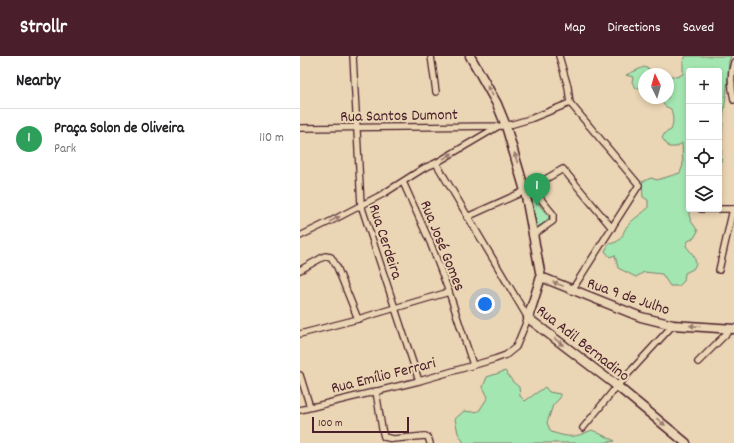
<!DOCTYPE html>
<html lang="en">
<head>
<meta charset="utf-8">
<style>
  :root { --surface:#fff; --page:#f2f2f2; --text:#202124; --muted:#757577; --line:#e0e0e0; --accent:#4a1f2b }
  body { margin:0; font-family:Dekko,sans-serif; background:var(--page); color:var(--text) }
  .controls { position:absolute; right:12px; top:12px; display:grid; overflow:hidden; border-radius:4px; box-shadow:0 2px 6px #0003 }
  .controls button { width:36px; height:36px; display:grid; place-items:center; padding:0; border:0; border-bottom:1px solid var(--line); background:var(--surface); color:var(--text); font:20px sans-serif }
  .compass { position:absolute; left:338px; top:12px; width:36px; height:36px; border-radius:50%; background:var(--surface); box-shadow:0 2px 6px #0003; rotate:355deg }
  .scale { position:absolute; left:12px; bottom:10px; width:97px; box-sizing:border-box; padding-left:4px; border:2px solid #4a1f2b; border-top:0; font-size:11px; line-height:14px; white-space:nowrap; color:#4a1f2b; -webkit-text-stroke:3px #ead5b4; paint-order:stroke }
  .you { position:absolute; left:185px; top:248px; width:14px; height:14px; margin:-10px; border:3px solid #fff; border-radius:50%; background:#1a73e8; box-shadow:0 0 0 6px #1a73e833 }
  .badge { display:grid; place-items:center; width:26px; height:26px; border-radius:50%; background:var(--accent); color:#fff; font-size:13px; font-weight:700 }
  .pin { position:absolute; translate:-50% -33px; filter:drop-shadow(0 1px 2px #0008) }
  .pin::after { content:''; position:absolute; top:21px; width:14px; height:12px; background:inherit; clip-path:polygon(0 0,100% 0,50% 100%) }
  .list { margin:0; padding:0; list-style:none }
  h2 { display:flex; justify-content:space-between; align-items:center; height:52px; margin:0; padding:0 16px; font-size:17px }
  h2 small { font-size:13px; font-weight:400; color:var(--muted) }
  .list li { display:grid; grid-template-columns:26px 1fr auto; gap:12px; align-items:center; box-sizing:border-box; height:60px; padding:0 16px; border-top:1px solid var(--line) }
  .list b { display:block; font-size:15px; white-space:nowrap }
  .list p { margin:0; font-size:13px; white-space:nowrap; color:var(--muted) }
  .list em { font-size:13px; font-style:normal; color:var(--muted) }
  .icon { flex:none; width:22px; height:22px; fill:none; stroke:currentColor; stroke-width:2; stroke-linecap:round; stroke-linejoin:round }
  .map { position:relative; flex:none; width:434px; height:387px; overflow:hidden }
  header { display:flex; align-items:center; gap:24px; box-sizing:border-box; height:56px; padding:0 20px; background:var(--accent); color:#fff }
  header strong { font-size:19px }
  nav { display:flex; gap:22px; margin-inline-start:auto; font-size:14px }
  main { display:flex }
  aside { flex:1; background:var(--surface) }
  .map>svg:first-child { display:block }
  .green { fill:#a4e6b1; stroke:#77826e }
  .lines { fill:none; stroke-linecap:round; stroke-linejoin:round }
  .minor-casing { stroke:#4a1f2b; stroke-width:8 }
  .secondary-casing { stroke:#4a1f2b; stroke-width:11 }
  .minor { stroke:#ead5b4; stroke-width:5.5 }
  .secondary { stroke:#ead5b4; stroke-width:8 }
  .oneway { fill:#9a7a70 }
  .labels { text-anchor:middle; stroke-width:4; stroke-linejoin:round; paint-order:stroke }
  .street-label { font-size:16px; fill:#4a1f2b; stroke:#ead5b4 }
</style>
</head>
<body>
<header>
<strong>Strollr</strong>
<nav><a>Map</a><a>Directions</a><a>Saved</a></nav>
</header>
<main>
<aside>
<h2>Nearby<small></small></h2>
<ul class="list">
<li><span class="badge" style="background:#2e9e5b">1</span><div><b>Praça Solon de Oliveira</b><p>Park</p></div><em>110 m</em></li>
</ul>
</aside>
<div class="map">
<svg width="434" height="387" viewBox="0 0 434 387">
  <rect width="100%" height="100%" fill="#ead5b4"/>
  <filter id="ink" filterUnits="userSpaceOnUse"><feTurbulence type="fractalNoise" baseFrequency=".025" numOctaves="2"/><feDisplacementMap in="SourceGraphic" scale="8" xChannelSelector="R" yChannelSelector="G"/><feConvolveMatrix kernelMatrix="1 2 1 2 8 2 1 2 1" color-interpolation-filters="sRGB"/></filter>
  <g filter="url(#ink)">
    <!-- green -->
    <g class="green">
      <path d="M386,0H431L429,5L427,31L423,64L420,138L419,139V15H389V159L391,165L398,175L394,182L388,185L386,190L394,200L396,208L393,213L385,217L384,225L379,230H370L362,218L344,216L336,221L318,212L315,199L310,201L305,195L309,188C325,185 320,179 328,169C334,162 342,158 348,152V144L343,141L342,126L351,122L357,124L380,117L383,109L382,87L376,91H369L362,82L365,77L371,74C374,67 373,60 371,53L365,50L360,44L363,42H368V19L377,21L383,18V5Z"/>
      <polygon points="344,11 360,18 344,18 344,32 336,32 332,26 333,21 326,19"/>
      <path d="M232,140L249,161C246,167 242,169 236,171Z"/>
      <path d="M205,315L213,326L219,331L220,340L225,345L245,331L249,336L260,338V342L253,349L247,367L251,376C270,382 274,382 292,374L315,385L300,387H164L158,377L155,363L164,355L172,356L179,355L188,341L183,331L187,321Z"/>
    </g>
    <g class="lines">
      <defs>
        <g id="minor">
          <polyline points="53,0 61,149 119,325"/>
          <polyline points="131,0 136,36"/>
          <polyline points="259,0 268,31 270,47"/>
          <path d="M434,6C430,18 431,31 434,44"/>
          <polyline points="270,47 339,129 272,234"/>
          <polyline points="0,72 206,70 230,63 270,47"/>
          <polyline points="103,126 130,186 149,236 173,309"/>
          <polyline points="231,131 253,158 253,165 232,180"/>
          <polyline points="401,153 434,153"/>
          <polyline points="167,161 225,135 263,113 312,172"/>
          <polyline points="0,180 33,164 83,138 124,112 136,107 197,71"/>
          <polyline points="0,214 25,200 31,201 37,211 58,263"/>
          <polyline points="419,214 433,153"/>
          <polyline points="0,278 58,263 149,236"/>
          <polyline points="398,306 431,273"/>
          <polyline points="0,319 10,351"/>
          <polyline points="76,335 82,373 84,381 93,383 125,380 128,381 130,387"/>
          <polyline points="0,354 119,325 195,303 206,299 216,291 228,262 136,107"/>
          <polyline points="283,372 317,330 373,269"/>
        </g>
        <g id="secondary">
          <polyline points="170,0 197,48 206,70 225,135 241,221 228,262 317,330 386,387"/>
          <polyline points="241,221 341,261 373,269 434,273"/>
        </g>
      </defs>
      <!-- minor casing -->
      <use href="#minor" class="minor-casing"/>
      <!-- secondary casing -->
      <use href="#secondary" class="secondary-casing"/>
      <!-- minor -->
      <use href="#minor" class="minor"/>
      <!-- secondary -->
      <use href="#secondary" class="secondary"/>
    </g>
    <!-- one-way arrows -->
    <defs><path id="oneway-solid" d="M-6-.8H1V-3.2L6.5 0L1 3.2V.8H-6Z"/></defs>
    <g class="oneway">
      <use href="#oneway-solid" transform="translate(190 35) rotate(-120)"/>
      <use href="#oneway-solid" transform="translate(148 100) rotate(-31)"/>
      <use href="#oneway-solid" transform="translate(216 102) rotate(-106)"/>
      <use href="#oneway-solid" transform="translate(35 163) rotate(-27)"/>
      <use href="#oneway-solid" transform="translate(258 228) rotate(-158)"/>
      <use href="#oneway-solid" transform="translate(395 270) rotate(-176)"/>
      <use href="#oneway-solid" transform="translate(259 286) rotate(37)"/>
      <use href="#oneway-solid" transform="translate(361 366) rotate(39)"/>
    </g>
  </g>
  <g class="labels">
    <!-- street labels -->
    <g class="street-label">
      <text transform="translate(99 58) rotate(-1)" y="6">Rua Santos Dumont</text>
      <text transform="translate(87 185) rotate(72)" y="6">Rua Cerdeira</text>
      <text transform="translate(144 189) rotate(68)" y="6">Rua José Gomes</text>
      <text transform="translate(329 239) rotate(19)" y="6">Rua 9 de Julho</text>
      <text transform="translate(284 286) rotate(38)" y="6">Rua Adil Bernadino</text>
      <text transform="translate(83 318) rotate(-14)" y="6">Rua Emílio Ferrari</text>
    </g>
  </g>
</svg>
<div class="controls">
<button>+</button>
<button>−</button>
<button><svg class="icon" aria-label="locate" viewBox="0 0 24 24"><circle cx="12" cy="12" r="6"/><path d="M12 2v4M12 18v4M2 12h4M18 12h4"/></svg></button>
<button><svg class="icon" aria-label="layers" viewBox="0 0 24 24"><path d="M12 4l9 5-9 5-9-5zM3 14l9 5 9-5"/></svg></button>
</div>
<svg class="compass" viewBox="-18 -18 36 36"><path d="M0-13l5 13h-10z" fill="#e53935"/><path d="M0 13l5-13h-10z" fill="#757577"/></svg>
<div class="scale">100 m</div>
<div class="you"></div>
<div class="pin badge" style="left:237px;top:150px;background:#2e9e5b">1</div>
</div>
</main>
</body>
</html>
